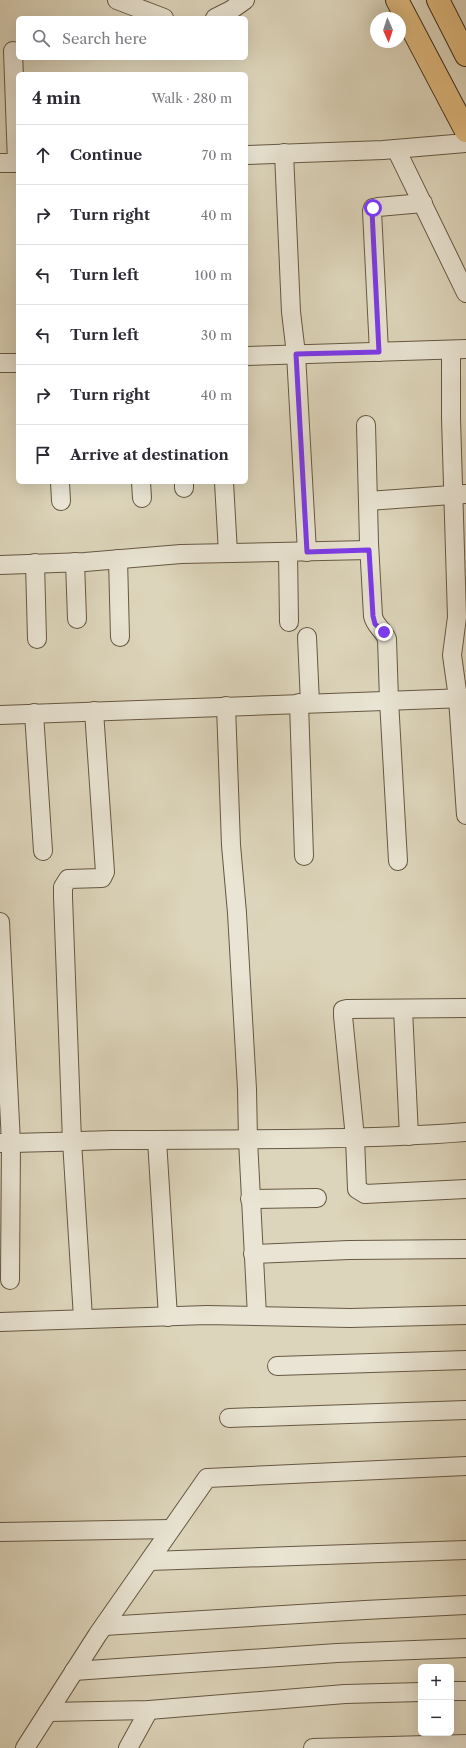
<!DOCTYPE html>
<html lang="en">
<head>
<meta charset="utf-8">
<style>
  :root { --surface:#fff; --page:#f2f2f3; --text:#2b2b33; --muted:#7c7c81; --line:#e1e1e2 }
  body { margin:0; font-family:"Libre Caslon Text",serif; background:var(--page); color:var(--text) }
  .controls { position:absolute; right:12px; bottom:12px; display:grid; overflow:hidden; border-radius:6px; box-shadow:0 4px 16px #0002 }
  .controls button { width:36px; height:36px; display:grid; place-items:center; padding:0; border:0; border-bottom:1px solid var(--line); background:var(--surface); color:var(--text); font:20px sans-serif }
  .compass { position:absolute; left:370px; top:12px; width:36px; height:36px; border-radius:50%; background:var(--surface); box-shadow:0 4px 16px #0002; rotate:177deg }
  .stop { position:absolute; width:12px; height:12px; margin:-9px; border:3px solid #7c3aed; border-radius:50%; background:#fff }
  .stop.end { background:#7c3aed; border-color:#fff; box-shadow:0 1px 4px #0008 }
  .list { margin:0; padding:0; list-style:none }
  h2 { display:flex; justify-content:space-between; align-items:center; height:52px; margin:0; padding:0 16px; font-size:17px }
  h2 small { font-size:13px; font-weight:400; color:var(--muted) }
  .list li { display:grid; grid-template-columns:26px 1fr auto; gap:12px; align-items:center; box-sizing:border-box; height:60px; padding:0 16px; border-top:1px solid var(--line) }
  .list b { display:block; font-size:15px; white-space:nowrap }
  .list em { font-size:13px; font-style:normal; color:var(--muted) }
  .icon { flex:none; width:22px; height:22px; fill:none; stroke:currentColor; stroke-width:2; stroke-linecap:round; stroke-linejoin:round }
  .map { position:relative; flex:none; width:466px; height:1748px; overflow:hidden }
  .search { position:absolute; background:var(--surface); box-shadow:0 4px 16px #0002; left:16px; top:16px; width:232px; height:44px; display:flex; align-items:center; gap:10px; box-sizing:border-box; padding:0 14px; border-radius:6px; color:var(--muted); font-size:15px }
  .panel { position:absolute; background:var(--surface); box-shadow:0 4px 16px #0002; left:16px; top:72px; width:232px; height:412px; border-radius:6px }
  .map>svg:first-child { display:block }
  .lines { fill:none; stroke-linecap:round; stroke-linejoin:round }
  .minor-casing { stroke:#665843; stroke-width:20 }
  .major-casing { stroke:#3f2f1b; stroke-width:24 }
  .minor { stroke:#e9e4d3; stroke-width:18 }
  .major { stroke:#deba7e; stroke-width:22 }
  .route { stroke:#7c3aed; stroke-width:5 }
</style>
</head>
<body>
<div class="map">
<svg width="466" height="1748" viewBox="0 0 466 1748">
  <rect width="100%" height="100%" fill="#ddd5bb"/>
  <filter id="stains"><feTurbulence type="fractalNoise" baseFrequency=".005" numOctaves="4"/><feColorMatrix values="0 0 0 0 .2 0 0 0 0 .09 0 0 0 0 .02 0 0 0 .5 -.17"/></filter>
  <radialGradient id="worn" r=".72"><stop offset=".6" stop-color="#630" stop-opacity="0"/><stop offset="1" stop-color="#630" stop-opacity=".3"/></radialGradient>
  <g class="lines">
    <defs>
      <g id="minor">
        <polyline points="117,0 164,18"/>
        <polyline points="215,18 231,10 245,0"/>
        <polyline points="13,51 17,163"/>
        <polyline points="396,149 466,293"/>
        <polyline points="284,153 291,312 296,354 307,552"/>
        <polyline points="246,155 383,150 466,143"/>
        <polyline points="0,163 18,163"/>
        <polyline points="451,350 451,418 457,617 452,655 458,698 466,815"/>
        <polyline points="379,352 372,211 373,208 378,207 423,203"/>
        <polyline points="246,356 466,349"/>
        <polyline points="0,363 18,363"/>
        <path d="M366,425L369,543L373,616C375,626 383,629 387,639L389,700L398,861"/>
        <polyline points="60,482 61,501"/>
        <polyline points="141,482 142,498"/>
        <polyline points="184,482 184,488"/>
        <polyline points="224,482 228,553"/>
        <polyline points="368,501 465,494"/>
        <polyline points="288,552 289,622"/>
        <polyline points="118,559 120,637"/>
        <polyline points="75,562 77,619"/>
        <polyline points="35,563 37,639"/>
        <polyline points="0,565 85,562 181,554 369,550"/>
        <polyline points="307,637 310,703"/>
        <polyline points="299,703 304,856"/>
        <polyline points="226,706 231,845 237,913 247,1089 248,1140 257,1316"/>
        <polyline points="34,713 43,851"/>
        <polyline points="0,715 466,698"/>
        <polyline points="0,922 11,1143 10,1280"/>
        <polyline points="466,1008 347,1009 343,1010 343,1016 355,1138 357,1189 365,1194 466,1189"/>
        <polyline points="403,1009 409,1136"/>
        <polyline points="157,1140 168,1317"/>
        <path d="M0,1143C37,1143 75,1141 112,1140C230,1139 348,1141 466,1132"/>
        <polyline points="250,1199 317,1198"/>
        <polyline points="253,1254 349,1250 466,1249"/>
        <polyline points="83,1318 72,1141 63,897 63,887 68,879 102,878 105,872 94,711"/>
        <polyline points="0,1322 207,1315 350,1318 466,1315"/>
        <polyline points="277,1366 466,1360"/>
        <polyline points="229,1418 466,1410"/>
        <polyline points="0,1532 171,1529"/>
        <polyline points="150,1561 466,1550"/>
        <polyline points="104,1626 365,1610 466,1605"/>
        <polyline points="74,1671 337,1653 466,1648"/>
        <polyline points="451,1691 466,1691"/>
        <polyline points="48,1712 149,1710 345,1694 421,1692"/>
        <polyline points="25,1748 98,1634 207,1478 466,1466"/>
        <polyline points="128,1748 149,1710"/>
        <polyline points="313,1748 466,1744"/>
      </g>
      <g id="major">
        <polyline points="397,0 466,131"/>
        <polyline points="438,0 466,55"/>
      </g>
    </defs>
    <!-- minor casing -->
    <use href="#minor" class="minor-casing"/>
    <!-- major casing -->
    <use href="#major" class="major-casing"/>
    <!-- minor -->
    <use href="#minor" class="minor"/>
    <!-- major -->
    <use href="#major" class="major"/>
  </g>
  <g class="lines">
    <!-- route -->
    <polyline class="route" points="373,208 372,211 379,352 296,354 307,552 369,550 373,616 375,624 384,632"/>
  </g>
  <rect width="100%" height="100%" filter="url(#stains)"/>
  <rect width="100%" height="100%" fill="url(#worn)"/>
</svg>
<div class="controls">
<button>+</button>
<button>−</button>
</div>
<svg class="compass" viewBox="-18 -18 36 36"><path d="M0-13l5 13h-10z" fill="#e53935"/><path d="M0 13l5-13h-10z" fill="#7c7c81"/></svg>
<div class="stop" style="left:373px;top:208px"></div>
<div class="stop end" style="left:384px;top:632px"></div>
<div class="search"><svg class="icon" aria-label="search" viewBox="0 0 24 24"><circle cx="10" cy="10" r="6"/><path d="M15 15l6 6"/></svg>Search here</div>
<section class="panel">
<h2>4 min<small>Walk · 280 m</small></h2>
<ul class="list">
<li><svg class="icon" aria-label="ahead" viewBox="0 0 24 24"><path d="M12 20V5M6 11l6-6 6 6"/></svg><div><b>Continue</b></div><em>70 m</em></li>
<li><svg class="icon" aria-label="right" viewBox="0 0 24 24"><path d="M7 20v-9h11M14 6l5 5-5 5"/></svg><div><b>Turn right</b></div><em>40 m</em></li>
<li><svg class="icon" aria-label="left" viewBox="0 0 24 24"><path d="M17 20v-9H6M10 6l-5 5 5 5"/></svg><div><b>Turn left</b></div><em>100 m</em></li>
<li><svg class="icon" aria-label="left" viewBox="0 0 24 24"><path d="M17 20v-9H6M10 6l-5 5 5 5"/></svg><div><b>Turn left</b></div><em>30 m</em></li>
<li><svg class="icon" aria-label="right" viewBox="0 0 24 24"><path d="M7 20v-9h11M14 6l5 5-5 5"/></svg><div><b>Turn right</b></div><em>40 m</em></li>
<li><svg class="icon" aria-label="arrive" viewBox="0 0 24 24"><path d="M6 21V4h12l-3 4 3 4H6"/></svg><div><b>Arrive at destination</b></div></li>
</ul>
</section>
</div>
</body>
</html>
